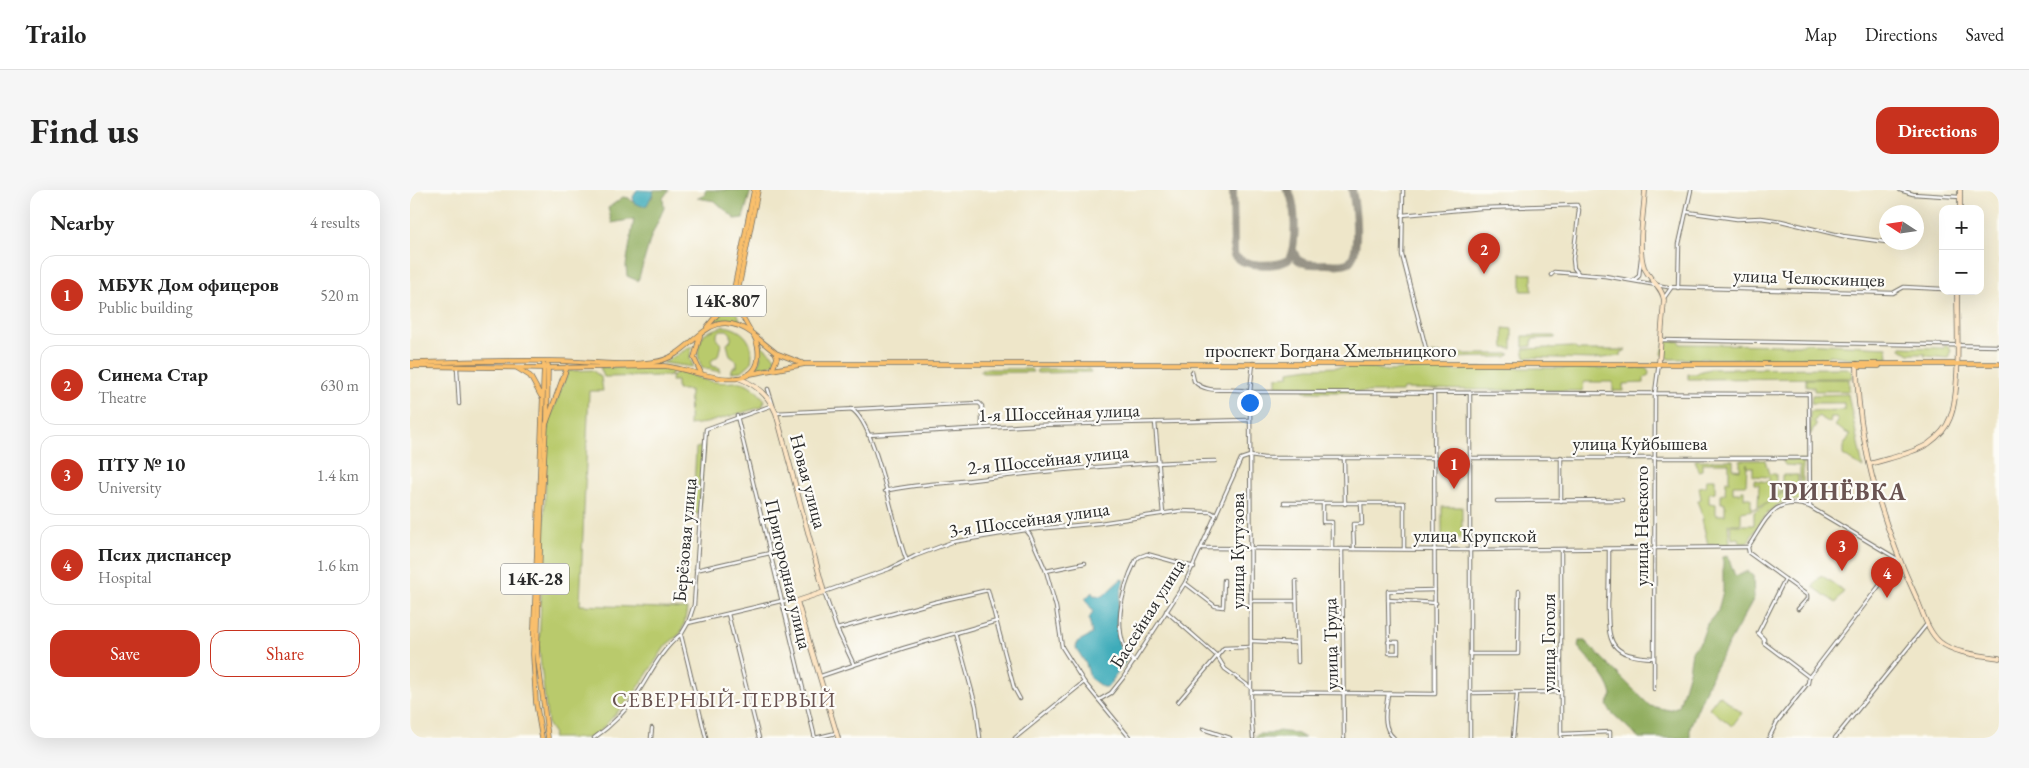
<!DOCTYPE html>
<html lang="en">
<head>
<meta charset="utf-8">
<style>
  :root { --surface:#fff; --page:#f6f6f6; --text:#222; --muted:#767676; --line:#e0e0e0; --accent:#c8321e }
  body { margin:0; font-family:"EB Garamond",serif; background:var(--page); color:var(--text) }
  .controls { position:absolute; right:15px; top:15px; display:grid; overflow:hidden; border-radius:10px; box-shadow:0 5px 20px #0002 }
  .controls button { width:45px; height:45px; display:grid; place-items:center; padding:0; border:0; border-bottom:1px solid var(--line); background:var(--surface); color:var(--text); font:25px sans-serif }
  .compass { position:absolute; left:1469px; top:15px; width:45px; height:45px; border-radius:50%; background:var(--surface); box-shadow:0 5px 20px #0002; rotate:282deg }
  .you { position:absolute; left:839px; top:212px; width:18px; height:18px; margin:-12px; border:4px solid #fff; border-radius:50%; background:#1a73e8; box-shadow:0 0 0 8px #1a73e833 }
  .badge { display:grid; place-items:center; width:32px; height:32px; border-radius:50%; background:var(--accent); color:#fff; font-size:16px; font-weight:700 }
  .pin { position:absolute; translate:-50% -41px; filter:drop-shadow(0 1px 2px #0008) }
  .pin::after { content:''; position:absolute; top:26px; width:18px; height:15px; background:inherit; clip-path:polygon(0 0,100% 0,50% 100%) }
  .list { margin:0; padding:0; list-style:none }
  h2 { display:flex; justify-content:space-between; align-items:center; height:65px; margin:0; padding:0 20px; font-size:21px }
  h2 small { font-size:16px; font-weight:400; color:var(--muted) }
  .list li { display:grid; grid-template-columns:32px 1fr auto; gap:15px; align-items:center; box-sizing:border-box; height:80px; margin:0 10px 10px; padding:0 10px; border:1px solid var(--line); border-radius:15px }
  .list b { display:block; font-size:19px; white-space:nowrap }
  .list p { margin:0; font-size:16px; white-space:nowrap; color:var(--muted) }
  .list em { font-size:16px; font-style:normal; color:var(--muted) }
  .actions { display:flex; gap:10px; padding:15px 20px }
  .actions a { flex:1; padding:11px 0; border:1px solid var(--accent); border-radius:15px; text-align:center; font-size:18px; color:var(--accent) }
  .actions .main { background:var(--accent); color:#fff }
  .map { position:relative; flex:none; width:1589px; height:548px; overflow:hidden; border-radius:15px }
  header { display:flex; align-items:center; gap:30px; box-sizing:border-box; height:70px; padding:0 25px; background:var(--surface); border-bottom:1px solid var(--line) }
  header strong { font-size:24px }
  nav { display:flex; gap:28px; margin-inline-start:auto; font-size:18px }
  .intro { display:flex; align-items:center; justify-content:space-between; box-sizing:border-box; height:120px; padding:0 30px }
  h1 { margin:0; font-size:35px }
  .button { padding:12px 22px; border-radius:15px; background:var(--accent); color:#fff; font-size:18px; font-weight:700 }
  main { display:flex; gap:30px; padding:0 30px }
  aside { flex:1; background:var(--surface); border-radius:15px; box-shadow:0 5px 20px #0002 }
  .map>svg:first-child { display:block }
  .green { fill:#b9ca6c; stroke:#727a4c; fill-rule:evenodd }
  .forest { fill:#92ae60; stroke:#5e6c46 }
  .water { fill:#3cabb9; stroke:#346b72 }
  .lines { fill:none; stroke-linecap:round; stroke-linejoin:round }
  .taxiway { stroke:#8c887a; stroke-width:8 }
  .street-casing { stroke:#6f6c62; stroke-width:4.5 }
  .secondary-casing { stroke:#6f6c62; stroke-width:5.5 }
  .primary-casing { stroke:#6f6c62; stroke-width:5.5 }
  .street { stroke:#fff; stroke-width:2.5 }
  .secondary { stroke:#fde5c4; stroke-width:4 }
  .primary { stroke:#f9bf6c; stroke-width:4 }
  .labels { text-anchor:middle; stroke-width:4.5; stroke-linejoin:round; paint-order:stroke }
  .shield { fill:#fdfcf7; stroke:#6a6a68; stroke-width:1 }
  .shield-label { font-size:18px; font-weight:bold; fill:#2b2b2b }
  .street-label { font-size:19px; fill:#2b2b2b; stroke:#fdfcf7 }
  .quarter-label { font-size:21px; letter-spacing:1px; fill:#6a5452; stroke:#fdfcf7 }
  .district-label { font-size:24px; font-weight:bold; letter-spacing:1px; fill:#6a5452; stroke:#fdfcf7 }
</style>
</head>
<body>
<header>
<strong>Trailo</strong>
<nav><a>Map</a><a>Directions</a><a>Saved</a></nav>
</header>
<div class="intro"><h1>Find us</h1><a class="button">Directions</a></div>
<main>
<aside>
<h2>Nearby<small>4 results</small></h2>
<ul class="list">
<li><span class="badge">1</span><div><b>МБУК Дом офицеров</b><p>Public building</p></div><em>520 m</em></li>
<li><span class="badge">2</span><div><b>Синема Стар</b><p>Theatre</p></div><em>630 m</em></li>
<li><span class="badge">3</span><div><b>ПТУ № 10</b><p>University</p></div><em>1.4 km</em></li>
<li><span class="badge">4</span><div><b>Псих диспансер</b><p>Hospital</p></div><em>1.6 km</em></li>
</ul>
<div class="actions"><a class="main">Save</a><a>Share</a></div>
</aside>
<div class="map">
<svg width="1589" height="548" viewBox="0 0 1589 548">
  <rect width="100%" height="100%" fill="#fdfcf7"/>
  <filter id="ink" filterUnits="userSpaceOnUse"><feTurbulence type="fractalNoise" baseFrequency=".02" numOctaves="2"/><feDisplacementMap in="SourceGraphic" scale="10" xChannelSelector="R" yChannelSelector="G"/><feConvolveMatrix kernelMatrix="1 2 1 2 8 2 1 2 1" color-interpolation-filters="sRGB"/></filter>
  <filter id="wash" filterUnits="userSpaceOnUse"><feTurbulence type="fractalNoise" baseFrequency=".0096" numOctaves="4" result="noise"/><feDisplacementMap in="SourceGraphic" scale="20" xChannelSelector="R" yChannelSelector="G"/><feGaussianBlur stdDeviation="1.12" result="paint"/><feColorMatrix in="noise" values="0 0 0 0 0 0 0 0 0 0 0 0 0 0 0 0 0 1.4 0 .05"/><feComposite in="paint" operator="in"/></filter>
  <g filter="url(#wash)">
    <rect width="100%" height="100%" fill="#eee6c9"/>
    <!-- green -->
    <g class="green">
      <rect x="1111" y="84" width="11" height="17"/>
      <polygon points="325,100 324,113 331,133 319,129 305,131"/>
      <path d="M314,136C334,139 345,153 341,173L332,181L321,182L323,177H327V171L320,166L317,154L321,150V144L317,140H311L307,144V150L311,154L308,166L301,171V176L310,178V182L292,178C286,164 287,155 295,143Z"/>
      <polygon points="1093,138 1102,139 1102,159 1094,158"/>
      <polygon points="1113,146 1145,146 1145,148 1122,149 1122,156 1113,157"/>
      <polygon points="1255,151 1269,151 1271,154 1393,155 1394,153 1477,157 1478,168 1440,168 1420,165 1415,168 1259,169 1252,164"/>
      <polygon points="349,153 365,167 364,174 347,179 351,166"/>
      <polygon points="1535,155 1539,156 1541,160 1538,168 1514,166 1516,164 1499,164 1491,159 1491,157 1534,158"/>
      <polygon points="282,156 280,167 283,177 253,173"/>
      <polygon points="1163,157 1168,160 1216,160 1211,163 1211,166 1183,169 1115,167 1113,159"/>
      <polygon points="1021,163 1025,164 1100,164 1097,167 1026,168"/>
      <polygon points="190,177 266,178 259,186 194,187"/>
      <path d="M900,178C920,178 943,175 963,178C968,178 972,181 978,181C993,181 1009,175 1024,178C1036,180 1047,183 1058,178H1237L1239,183L1238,186L1234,188V193L1213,194V201H1203V192H1174L1173,201L993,199L992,202H894V197L866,196V187L879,186V181Z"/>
      <polygon points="1437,178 1442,181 1443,188 1278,189 1278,184 1288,184 1289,182 1300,179"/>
      <polygon points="572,179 621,179 623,182 572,183 570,181"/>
      <polygon points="628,179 679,179 681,182 628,183 626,182"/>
      <polygon points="182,180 191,187 193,201 179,201 170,415 277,419 274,435 270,444 256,455 224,504 189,542 179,548 142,548 144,544 138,535 129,459 138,233 158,181"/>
      <path d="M270,180C279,184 289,189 299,191C331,197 329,181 355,210L352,217L296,233L279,235L280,200H267V191H261L262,186Z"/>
      <polygon points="1439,189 1439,201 1404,201 1404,197 1396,197 1396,189"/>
      <polygon points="1438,204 1453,278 1433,265 1433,257 1440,245 1425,236 1428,232 1426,227 1421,227 1420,233 1408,226 1404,232 1407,234 1400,245 1400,221 1434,220 1434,213 1401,213 1402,205"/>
      <polygon points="294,256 289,324 283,323 286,258"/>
      <path d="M1285,270H1323V279L1330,280V270H1355L1359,284H1366V301L1372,300V285H1388V296C1367,300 1354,321 1331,322V334H1318L1320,354L1298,355L1292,329H1294L1287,311L1291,309L1289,297L1296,296L1297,289H1305V302L1299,303V313L1306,314V325H1315V313H1311V304H1315L1316,291H1319V273H1292V280L1288,281ZM1337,273V277H1343V286L1359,287V292L1344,290V294H1349L1348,316L1344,319L1341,318V308H1334V300H1331V303H1323V295H1336Z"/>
      <path d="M1372,270H1393V311C1361,307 1353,330 1337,353H1330L1329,348L1322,349L1320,335H1344V322L1376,301L1377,305H1390V276L1375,275Z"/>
      <rect x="1032" y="317" width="20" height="31"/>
      <polygon points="1411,385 1434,401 1426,413 1403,397"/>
      <polygon points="1309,505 1332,523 1322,536 1299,518"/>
    </g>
    <!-- forest -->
    <g class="forest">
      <polygon points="244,0 259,0 253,8 254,18 241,47 228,91 217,86 216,76 224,29 202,33 198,18 213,7 219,8 224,13 242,8"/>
      <polygon points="295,0 341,0 333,28 325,29 305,11 287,8 295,5"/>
      <path d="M1318,366L1325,386L1338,381L1343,385L1344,408L1303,482L1280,537V548H1229L1200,521L1197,515L1202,505C1197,485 1180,472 1168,457L1169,451H1175L1240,516L1259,520L1269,516L1279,481L1282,461L1291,451L1297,434L1308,421L1313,401V367Z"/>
      <polygon points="869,541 888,544 895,548 844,548 848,544 860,544"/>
    </g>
    <!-- water -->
    <g class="water">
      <polygon points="227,0 244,1 237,15 232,16 224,13 223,7"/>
      <path d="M711,389L714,390C707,416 701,446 716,471L698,497H692L680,488L676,474L666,458L667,452L682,444L679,429L683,421L675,409L682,402L683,405L693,406Z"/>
    </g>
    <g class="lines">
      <!-- taxiway -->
      <g class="taxiway">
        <path d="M823,0L824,65C833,77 866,77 878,70C887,60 887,9 877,0"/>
        <path d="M883,60L887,69C895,76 906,74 916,74C923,74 933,76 939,72C951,63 945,14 942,0"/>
      </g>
    </g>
  </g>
  <g filter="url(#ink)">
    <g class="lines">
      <defs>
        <g id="street">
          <polyline points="993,0 992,65 1020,174"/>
          <polyline points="1490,0 1503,4 1550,7"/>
          <polyline points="1277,22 1327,29 1351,28 1371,31 1433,46 1476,52"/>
          <polyline points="992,25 1071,18 1167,15 1169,20 1163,69 1164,78 1168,83"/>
          <polyline points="1141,85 1144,82 1195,86 1258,97 1483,103 1494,97 1533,99"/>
          <polyline points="1224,90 1229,86 1231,68"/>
          <polyline points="1268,98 1269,54 1281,0"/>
          <polyline points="1254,108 1261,98"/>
          <polyline points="1251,150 1589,156"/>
          <polyline points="843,173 840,202 841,520 843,548"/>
          <polyline points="47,178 49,214"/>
          <path d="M782,182L784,191C797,206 822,196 840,202L1399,204L1400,317L1489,370L1399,487L1398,493L1367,532L1359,548"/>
          <polyline points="1060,203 1060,548"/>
          <path d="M441,219C467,233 483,340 497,371"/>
          <polyline points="366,223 569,213 572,216 572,238"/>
          <polyline points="327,226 405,548"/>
          <polyline points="745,232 753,324"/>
          <polyline points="458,245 626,235 840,230"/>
          <polyline points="1151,267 1151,311"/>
          <polyline points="934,268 935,314"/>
          <polyline points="1060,268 1400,268"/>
          <path d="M475,301C504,294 533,294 562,290C643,280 723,272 805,271"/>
          <polyline points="1087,311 1212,310"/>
          <polyline points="874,313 994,313 994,359"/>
          <polyline points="913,313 913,332 922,332 922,359"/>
          <polyline points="616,340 620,345 636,381 646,417 652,457 674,492 720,548"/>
          <polyline points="792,358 1060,360 1338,357"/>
          <polyline points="932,359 934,548"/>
          <polyline points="944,359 943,334 952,334 951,313"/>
          <path d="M1199,359C1199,377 1199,395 1198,414C1198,453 1199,466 1244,468"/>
          <polyline points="1151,360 1151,548"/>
          <polyline points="286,380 360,363"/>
          <polyline points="636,381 675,373"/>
          <polyline points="1375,389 1348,443 1354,449 1354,453 1399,487"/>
          <polyline points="886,391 888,472"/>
          <polyline points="775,393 805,416 813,417 814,390"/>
          <polyline points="978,410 1026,413"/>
          <polyline points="841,411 886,411"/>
          <path d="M1388,419L1397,409V405L1339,363L1338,357C1356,331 1363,304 1400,317"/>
          <polyline points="756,421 807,466 815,479 840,497"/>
          <polyline points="318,424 349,548"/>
          <polyline points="278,433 371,411 386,411"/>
          <polyline points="427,439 525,412 578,400 604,498 610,509"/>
          <polyline points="546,443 566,516 570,548"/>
          <polyline points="841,451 887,453"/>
          <polyline points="978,452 988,452 988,463 979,463 978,401 1025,400"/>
          <polyline points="1060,464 1108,464 1109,401"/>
          <path d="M724,472C700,446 711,400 726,370L729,367L737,364L784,377"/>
          <polyline points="444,475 427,439 414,402 479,379 505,366 542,352 616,340 690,333 770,321 801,322 806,325"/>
          <polyline points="411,486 494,458 587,431"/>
          <polyline points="1244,499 1245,203 1249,173"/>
          <polyline points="841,502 1025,504 1024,205"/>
          <polyline points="1060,503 1151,502"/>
          <path d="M978,504C976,519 971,537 984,548"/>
          <polyline points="689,510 701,503 713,488 775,393 831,269 840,266 854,268 1025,268"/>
          <polyline points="768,512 814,458 841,457"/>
          <polyline points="793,539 820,548"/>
          <polyline points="1151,544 1200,542 1200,548"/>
          <path d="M184,548C201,536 215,522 227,504C241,483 250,461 270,445"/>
          <polyline points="241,548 242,538"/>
          <polyline points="296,548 271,445 278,433 284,415 296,239 363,215 358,199"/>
          <polyline points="405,548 426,543"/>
          <polyline points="605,548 674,492"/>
          <polyline points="1103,548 1107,504"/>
          <polyline points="1425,548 1517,434"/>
        </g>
        <g id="secondary">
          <path d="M1235,0C1234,22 1227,57 1234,77C1239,90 1252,96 1254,110L1249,173"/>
          <polyline points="1550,19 1550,0"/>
          <path d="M1447,174C1447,255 1473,336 1507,409C1513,423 1518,442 1530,452C1545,464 1571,465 1589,468"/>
          <path d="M328,188C345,194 359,206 366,223L414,402L387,411L428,548"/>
          <path d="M1460,274C1479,268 1502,264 1518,254C1528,247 1536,239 1540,228C1551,201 1547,133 1547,101"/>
        </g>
        <g id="primary">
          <polyline points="297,137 311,120 324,99 344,0"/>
          <polyline points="340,140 331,124 328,101 348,0"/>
          <polyline points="290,146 284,168 291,183"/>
          <polyline points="345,146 366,163 392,173"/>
          <path d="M0,173C47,172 94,170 141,171C175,171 210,177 244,172C286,167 295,110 343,144C348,152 350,164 347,174C336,205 276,177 254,176L134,178L0,176"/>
          <polyline points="1447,174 1450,176 1469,176"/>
          <polyline points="107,178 120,186 131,206"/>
          <polyline points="363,178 367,168 366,164"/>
          <polyline points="340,184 395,174 1589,174"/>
          <polyline points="137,231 138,175"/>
          <polyline points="132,548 126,513 123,464 134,175"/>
          <polyline points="138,548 127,462 131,328 136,234 157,177"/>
        </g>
      </defs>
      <!-- street casing -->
      <use href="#street" class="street-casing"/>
      <!-- secondary casing -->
      <use href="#secondary" class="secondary-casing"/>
      <!-- primary casing -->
      <use href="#primary" class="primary-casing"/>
      <!-- street -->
      <use href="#street" class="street"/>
      <!-- secondary -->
      <use href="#secondary" class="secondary"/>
      <!-- primary -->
      <use href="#primary" class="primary"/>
    </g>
  </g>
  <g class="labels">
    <!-- shield labels -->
    <g class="shield">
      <rect x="278" y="95.5" width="78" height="31" rx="4"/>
      <rect x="91" y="373.5" width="68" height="31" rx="4"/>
    </g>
    <g class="shield-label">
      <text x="317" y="117">14К-807</text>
      <text x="125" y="395">14К-28</text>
    </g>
    <!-- street labels -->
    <g class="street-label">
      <text transform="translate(1399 87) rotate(2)" y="7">улица Челюскинцев</text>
      <text x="921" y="167">проспект Богдана Хмельницкого</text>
      <text transform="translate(649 222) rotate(-2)" y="7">1-я Шоссейная улица</text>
      <text x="1230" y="260">улица Куйбышева</text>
      <text transform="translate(638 269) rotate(-6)" y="7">2-я Шоссейная улица</text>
      <text transform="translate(399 291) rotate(75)" y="7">Новая улица</text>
      <text transform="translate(619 329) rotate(-8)" y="7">3-я Шоссейная улица</text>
      <text transform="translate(1231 336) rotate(-90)" y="7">улица Невского</text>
      <text x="1065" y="352">улица Крупской</text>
      <text transform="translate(274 350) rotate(-85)" y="7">Берёзовая улица</text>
      <text transform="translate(827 361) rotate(-90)" y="7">улица Кутузова</text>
      <text transform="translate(379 384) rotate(77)" y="7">Пригородная улица</text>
      <text transform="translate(737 423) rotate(-58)" y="7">Бассейная улица</text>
      <text transform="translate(1138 453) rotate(-90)" y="7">улица Гоголя</text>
      <text transform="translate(920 454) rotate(-91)" y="7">улица Труда</text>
    </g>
    <!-- quarter labels -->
    <g class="quarter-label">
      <text x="314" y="517">СЕВЕРНЫЙ-ПЕРВЫЙ</text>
    </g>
    <!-- district labels -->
    <g class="district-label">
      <text x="1428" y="310">ГРИНЁВКА</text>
    </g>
  </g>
</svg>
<div class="controls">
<button>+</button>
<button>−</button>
</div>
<svg class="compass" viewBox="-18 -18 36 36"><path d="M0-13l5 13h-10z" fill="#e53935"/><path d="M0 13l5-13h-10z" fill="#767676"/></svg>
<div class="you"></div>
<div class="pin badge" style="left:1044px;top:299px">1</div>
<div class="pin badge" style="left:1074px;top:84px">2</div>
<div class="pin badge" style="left:1432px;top:381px">3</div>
<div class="pin badge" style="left:1477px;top:408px">4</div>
</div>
</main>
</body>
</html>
